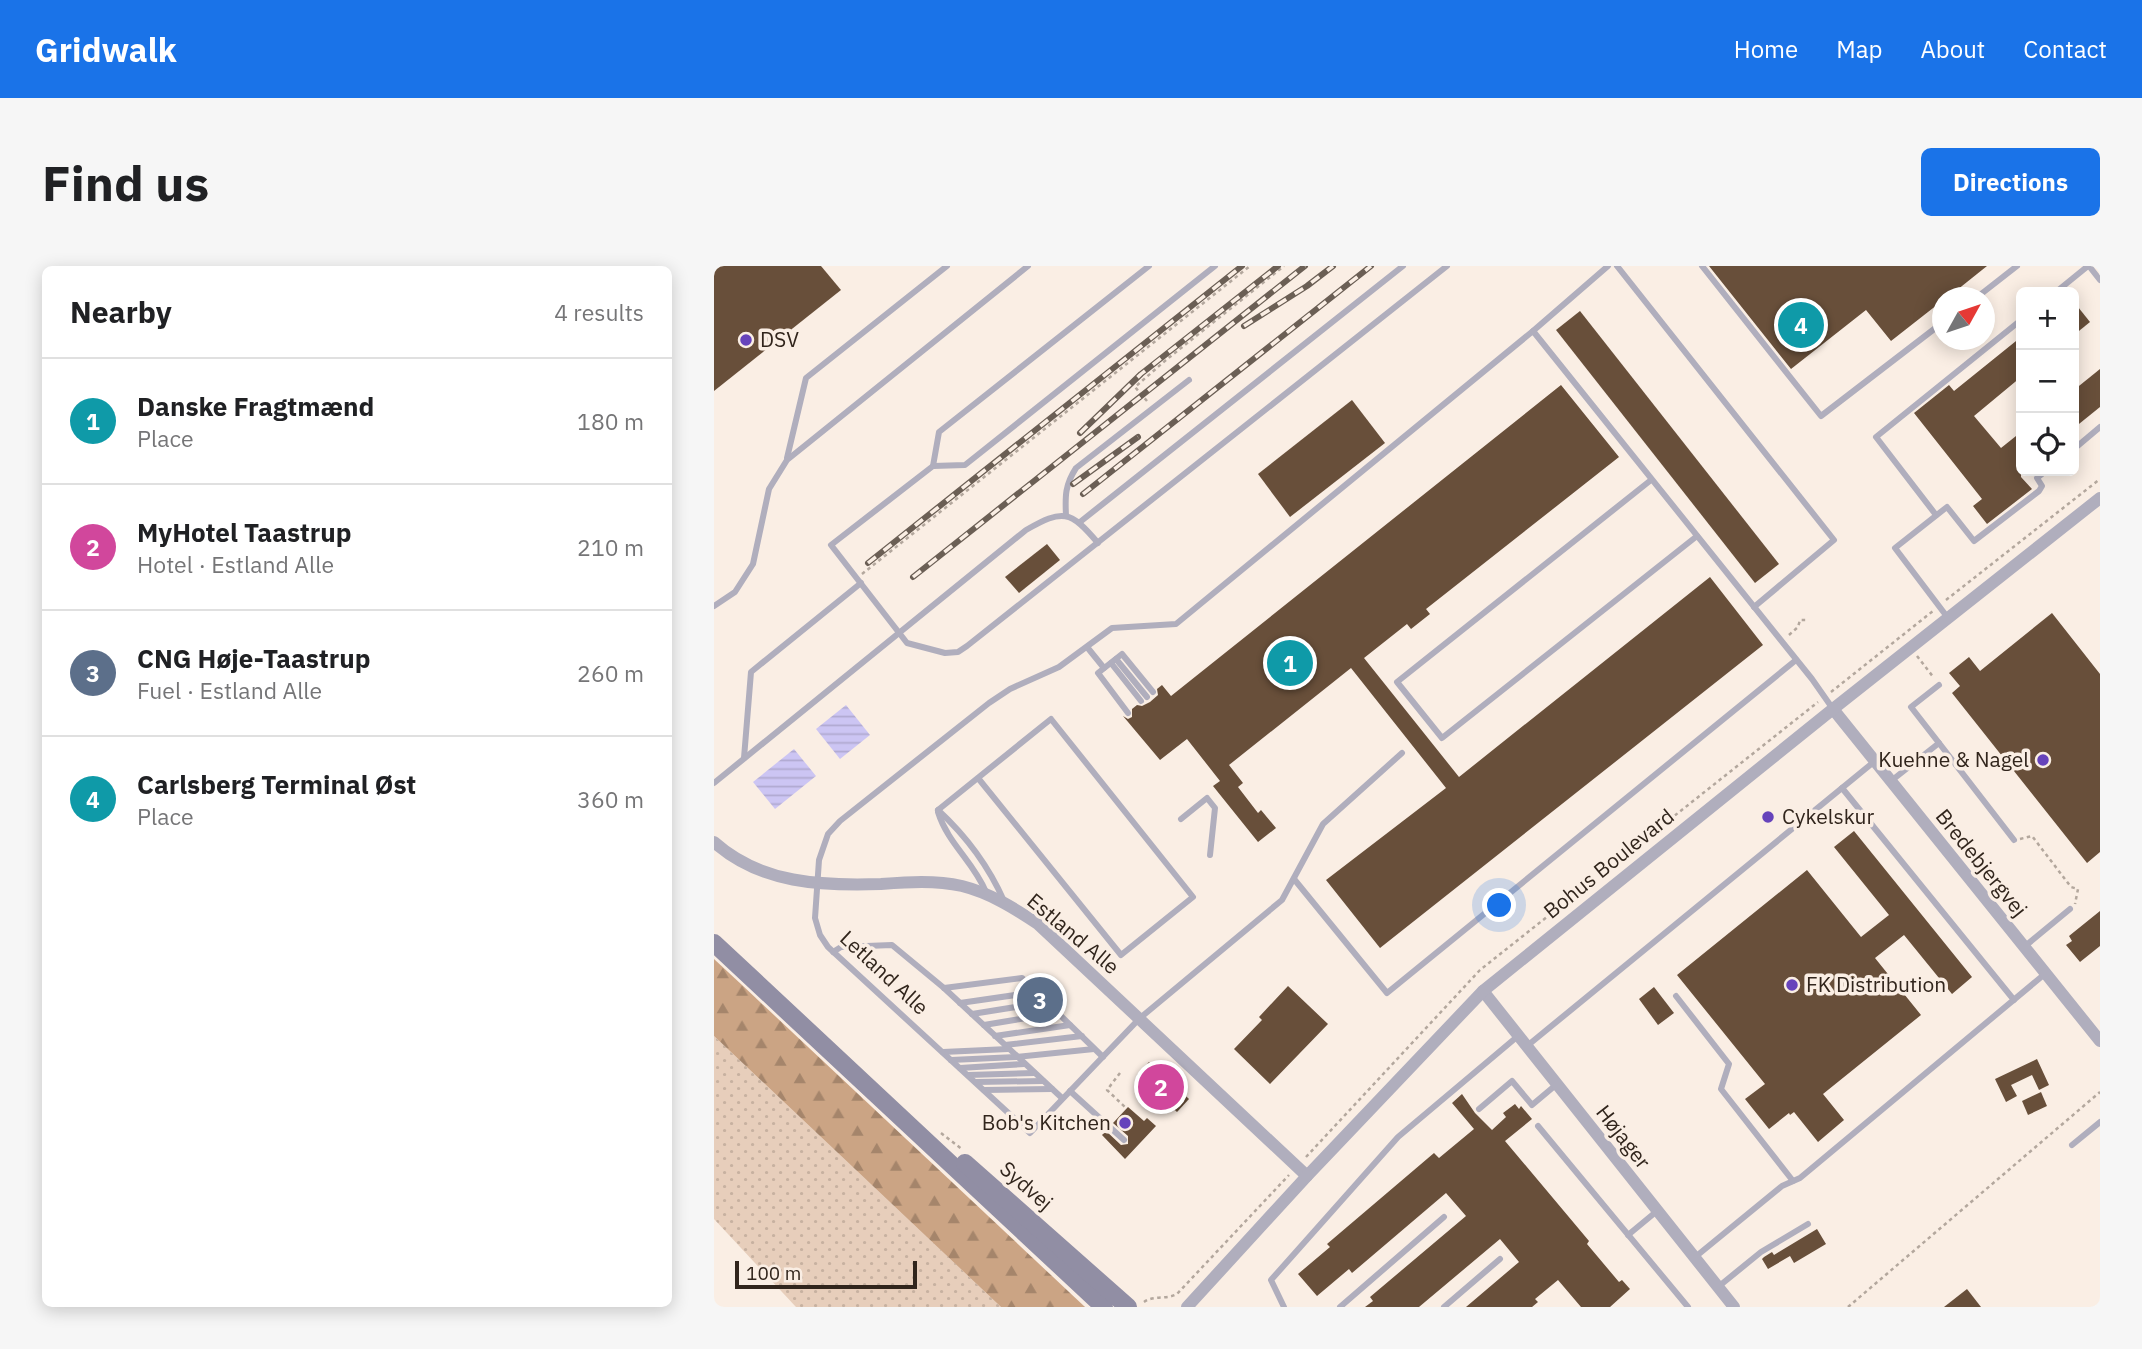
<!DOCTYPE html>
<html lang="en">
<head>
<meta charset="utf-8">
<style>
  :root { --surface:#fff; --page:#f6f6f6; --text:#202124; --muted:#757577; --line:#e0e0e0; --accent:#1a73e8 }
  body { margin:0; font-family:"IBM Plex Sans",sans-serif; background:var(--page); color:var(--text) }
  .controls { position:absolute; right:21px; top:21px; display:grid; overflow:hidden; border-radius:10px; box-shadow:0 4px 18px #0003 }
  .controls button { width:63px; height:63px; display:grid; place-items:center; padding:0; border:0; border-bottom:2px solid var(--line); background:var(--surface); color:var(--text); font:35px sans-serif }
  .compass { position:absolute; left:1218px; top:21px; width:63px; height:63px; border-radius:50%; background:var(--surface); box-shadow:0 4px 18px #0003; rotate:50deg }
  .scale { position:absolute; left:21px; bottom:18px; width:182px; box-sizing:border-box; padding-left:7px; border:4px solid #31251c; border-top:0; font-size:19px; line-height:24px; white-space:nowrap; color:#31251c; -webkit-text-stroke:5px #faeee4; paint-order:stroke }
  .you { position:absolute; left:786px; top:640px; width:24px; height:24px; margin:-18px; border:5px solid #fff; border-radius:50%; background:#1a73e8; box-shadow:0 0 0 10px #1a73e833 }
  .badge { display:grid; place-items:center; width:46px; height:46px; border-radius:50%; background:var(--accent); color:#fff; font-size:23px; font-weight:700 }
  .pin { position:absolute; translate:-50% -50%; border:4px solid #fff; box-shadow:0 2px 7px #0006 }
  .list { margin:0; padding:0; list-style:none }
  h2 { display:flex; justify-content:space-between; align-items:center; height:91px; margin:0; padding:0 28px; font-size:30px }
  h2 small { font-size:23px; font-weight:400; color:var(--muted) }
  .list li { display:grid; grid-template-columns:46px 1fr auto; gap:21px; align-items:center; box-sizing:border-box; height:126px; padding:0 28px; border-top:2px solid var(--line) }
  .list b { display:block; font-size:26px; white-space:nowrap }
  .list p { margin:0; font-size:23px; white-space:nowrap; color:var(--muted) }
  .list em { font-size:23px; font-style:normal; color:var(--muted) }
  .icon { flex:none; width:38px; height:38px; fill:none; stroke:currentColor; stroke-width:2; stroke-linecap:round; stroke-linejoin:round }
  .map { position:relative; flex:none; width:1386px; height:1041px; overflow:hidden; border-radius:10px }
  header { display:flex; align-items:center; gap:42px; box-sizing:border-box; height:98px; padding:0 35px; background:var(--accent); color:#fff }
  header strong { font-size:33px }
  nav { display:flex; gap:38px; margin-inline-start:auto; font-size:24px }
  .intro { display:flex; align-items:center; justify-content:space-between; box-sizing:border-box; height:168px; padding:0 42px }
  h1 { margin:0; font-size:49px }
  .button { padding:18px 32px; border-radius:10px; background:var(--accent); color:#fff; font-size:24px; font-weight:700 }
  main { display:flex; gap:42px; padding:0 42px }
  aside { flex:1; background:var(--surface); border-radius:10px; box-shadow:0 4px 18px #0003 }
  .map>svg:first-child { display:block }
  .grass { fill:url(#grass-dots) }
  .forest { fill:url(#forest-firs) }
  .water { fill:url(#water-rules) }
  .building { fill:#684f3a }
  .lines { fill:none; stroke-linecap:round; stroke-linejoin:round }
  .path { stroke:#b3a79d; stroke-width:2.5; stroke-dasharray:3.5 3.5; stroke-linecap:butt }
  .service { stroke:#b0aebd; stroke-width:6 }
  .minor { stroke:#b0aebd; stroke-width:12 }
  .secondary { stroke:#918ea4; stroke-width:18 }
  .rail-casing { stroke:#6b5f55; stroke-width:6 }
  .rail { stroke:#faeee4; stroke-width:3.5; stroke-dasharray:10; stroke-linecap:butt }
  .poi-dot { fill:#6643bb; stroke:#faeee4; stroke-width:2.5 }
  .labels { text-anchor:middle; stroke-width:7; stroke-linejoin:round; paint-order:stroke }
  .poi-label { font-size:21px; fill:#31251c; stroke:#faeee4; text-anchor:start }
  .street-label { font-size:21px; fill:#31251c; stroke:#faeee4 }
</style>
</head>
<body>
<header>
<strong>Gridwalk</strong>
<nav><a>Home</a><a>Map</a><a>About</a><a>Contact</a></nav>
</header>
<div class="intro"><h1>Find us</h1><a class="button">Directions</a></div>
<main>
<aside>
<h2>Nearby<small>4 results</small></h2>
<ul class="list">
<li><span class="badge" style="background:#0f9aa8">1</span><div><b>Danske Fragtmænd</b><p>Place</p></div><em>180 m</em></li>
<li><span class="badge" style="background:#d1479c">2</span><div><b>MyHotel Taastrup</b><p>Hotel · Estland Alle</p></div><em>210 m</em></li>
<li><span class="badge" style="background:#5c6f8a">3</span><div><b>CNG Høje-Taastrup</b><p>Fuel · Estland Alle</p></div><em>260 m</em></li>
<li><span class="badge" style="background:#0f9aa8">4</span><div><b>Carlsberg Terminal Øst</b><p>Place</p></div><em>360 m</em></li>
</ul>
</aside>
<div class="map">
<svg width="1386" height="1041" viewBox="0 0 1386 1041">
  <defs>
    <pattern id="grass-dots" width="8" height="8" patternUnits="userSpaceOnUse" patternTransform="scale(1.75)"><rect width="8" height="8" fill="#e7cebb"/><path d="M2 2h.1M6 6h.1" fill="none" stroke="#c7b1a0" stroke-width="1.8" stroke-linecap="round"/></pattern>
    <pattern id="forest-firs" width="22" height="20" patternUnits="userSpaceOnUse" patternTransform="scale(1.75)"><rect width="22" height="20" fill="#cba484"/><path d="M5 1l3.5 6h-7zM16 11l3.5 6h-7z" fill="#a5856b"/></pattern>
    <pattern id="water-rules" width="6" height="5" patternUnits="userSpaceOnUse" patternTransform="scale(1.75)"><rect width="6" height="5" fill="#ccc5f3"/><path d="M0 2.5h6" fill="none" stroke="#b0a9d0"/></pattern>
  </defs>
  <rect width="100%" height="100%" fill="#faeee4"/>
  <!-- grass -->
  <polygon class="grass" points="0,770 287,1041 82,1041 0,953"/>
  <!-- forest -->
  <polygon class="forest" points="0,693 28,719 371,1041 287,1041 0,770"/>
  <!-- water -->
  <g class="water">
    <polygon points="132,439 156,469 126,493 102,463"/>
    <polygon points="80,483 102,510 61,543 39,516"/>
  </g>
  <!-- building -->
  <g class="building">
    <polygon points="0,0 107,0 127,24 0,125"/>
    <polygon points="995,0 1273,0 1233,32 1228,32 1228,35 1177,75 1152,44 1077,103"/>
    <polygon points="1360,36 1376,56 1360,69"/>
    <polygon points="866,45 1065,298 1041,317 842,64"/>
    <polygon points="1307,71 1307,111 1260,150 1287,182 1307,166 1307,211 1318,223 1273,258 1259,240 1268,233 1200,147 1235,119 1240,125"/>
    <polygon points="1386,103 1386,141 1360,162 1360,124"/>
    <polygon points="847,119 905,191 712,343 716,348 697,363 693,358 650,392 745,511 996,311 1049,379 666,682 612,614 732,522 637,402 515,499 529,517 524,521 544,547 547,544 562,562 544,576 499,520 506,515 473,473 446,494 409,450 414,453 418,451 418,443 423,439 428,440 436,436 444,429 443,423 448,419 457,430"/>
    <polygon points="638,134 671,177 576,251 544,208"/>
    <polygon points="333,278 346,294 305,327 291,311"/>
    <polygon points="1338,347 1386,408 1386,586 1373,597 1238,427 1246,420 1235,407 1255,391 1266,405"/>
    <polygon points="1140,565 1258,711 1238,728 1190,669 1161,692 1207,749 1109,828 1130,854 1104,876 1080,846 1076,849 1075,847 1055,863 1031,833 1051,818 963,709 1093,604 1147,671 1175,649 1120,581"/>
    <polygon points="1386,645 1386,680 1366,696 1352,679 1358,675 1355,670"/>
    <polygon points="574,720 614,758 556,818 520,783 548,754 545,751"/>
    <polygon points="940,721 960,747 944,759 925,733"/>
    <polygon points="1323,793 1335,819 1325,824 1318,809 1297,819 1303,830 1292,836 1281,813"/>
    <polygon points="435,796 475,833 463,846 423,809"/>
    <polygon points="1327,826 1333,840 1314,849 1308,835"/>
    <polygon points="748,828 761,847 778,864 792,851 789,847 801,838 805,843 807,840 818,853 791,875 875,975 873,978 905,1016 908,1014 916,1023 896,1041 867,1041 844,1014 821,1033 824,1036 818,1041 752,1041 805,996 786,973 705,1041 651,1041 659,1035 656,1031 752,950 732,927 638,1007 635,1003 603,1030 584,1008 616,981 613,978 720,887 725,892 760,863 738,837"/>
    <polygon points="414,841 430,855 433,852 442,860 411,893 388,869 392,865 407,879 414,878 414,870 399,857"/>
    <polygon points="1103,963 1112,978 1080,997 1076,990 1054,1003 1048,993 1050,991 1058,986 1060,989"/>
    <polygon points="1253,1023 1267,1041 1230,1041"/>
  </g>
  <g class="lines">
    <!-- path -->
    <g class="path">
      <polyline points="433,135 421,121 452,94 570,0"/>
      <polyline points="148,308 536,0"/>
      <polyline points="1232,334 1386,213"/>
      <polyline points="1075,369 1084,361 1086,354 1092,354"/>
      <polyline points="1203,390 1220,412"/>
      <polyline points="1117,426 1219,345"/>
      <polyline points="1306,573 1318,570 1357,621 1364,623 1361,638"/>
      <polyline points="406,807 393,824 411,841"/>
      <polyline points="227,867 249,884"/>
      <polyline points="592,891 766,704 1104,436"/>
      <path d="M430,1036C440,1029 452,1034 463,1028L575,909"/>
      <polyline points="1134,1041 1386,826"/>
    </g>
    <!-- service -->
    <g class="service">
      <polyline points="501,0 251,199 219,200 117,279 193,377 231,387 244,386 253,380 733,0"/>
      <polyline points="903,0 1120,274 1040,341"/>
      <polyline points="988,0 1107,150 1228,57"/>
      <polyline points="1375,0 1386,14"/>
      <polyline points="1342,26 1374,0"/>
      <polyline points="1262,32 1303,0"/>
      <polyline points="819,65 894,0"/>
      <polyline points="1360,183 1386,161"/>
      <polyline points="73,192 92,112 233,0"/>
      <polyline points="219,200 225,166 435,0"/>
      <polyline points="937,214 683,416 728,472 983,270"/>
      <polyline points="1222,249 1162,171 1307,54"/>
      <path d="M352,250C351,230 351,219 362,202L475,114"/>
      <polyline points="366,256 689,0"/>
      <polyline points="0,340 21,326 39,298 55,223 73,194 314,0"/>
      <polyline points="1234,352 1181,282 1233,241 1260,275 1325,225 1328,220 1323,212 1332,205"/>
      <polyline points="373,381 390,402"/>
      <polyline points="402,393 433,431"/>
      <polyline points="397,397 427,435"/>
      <polyline points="1225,419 1197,441 1225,477"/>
      <polyline points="414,447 384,407 408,388 439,426"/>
      <polyline points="688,487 609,558 568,634 426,752 316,867 114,681 106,669 101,652 105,594 114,568 126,555 275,437 296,423 345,401 398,362 462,358 819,65 1098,413 1119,443"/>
      <polyline points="30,492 37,406 147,317"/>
      <polyline points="1177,515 1225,477 1300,574"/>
      <path d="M0,517L312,264C349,243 356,244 384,277"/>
      <polyline points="1128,522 1300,734"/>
      <polyline points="224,544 337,453 479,631 407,689 264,512"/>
      <path d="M224,544C251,569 275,601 290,635"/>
      <path d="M224,546C234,578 259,595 272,626"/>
      <polyline points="467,553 493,532 501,542 496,589"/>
      <polyline points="580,613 673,727 1082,394"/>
      <polyline points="1310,681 1356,643"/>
      <polyline points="119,686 127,681 178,679 230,722 348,832"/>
      <polyline points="230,722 308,712 389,791"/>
      <polyline points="962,730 1015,798 1007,823 1079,915"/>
      <polyline points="246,737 322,726"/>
      <polyline points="258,748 333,736"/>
      <polyline points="270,759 343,747"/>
      <polyline points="281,770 356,759"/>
      <polyline points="291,779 368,770"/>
      <polyline points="813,780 1161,495"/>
      <polyline points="229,786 294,783"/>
      <polyline points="237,794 302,791 380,783"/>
      <polyline points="246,802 310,798"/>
      <polyline points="254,809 320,807"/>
      <polyline points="262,816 329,815"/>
      <polyline points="270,824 338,823"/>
      <polyline points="356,825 410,874"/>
      <polyline points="765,843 798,815 818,839 843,818"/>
      <polyline points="824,860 974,1041"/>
      <polyline points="1358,879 1386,856"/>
      <polyline points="914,969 943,945"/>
      <polyline points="980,992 1068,920 1086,912 1332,707"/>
      <polyline points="1004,1021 1047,986 1094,958"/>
      <polyline points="570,1041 557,1014 684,871 804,770"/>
      <polyline points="626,1041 730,951"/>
      <polyline points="730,1041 786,993"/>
    </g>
    <!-- minor -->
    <g class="minor">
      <polyline points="1119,443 1386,775"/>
      <path d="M0,576C47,618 108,620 167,618C194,616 221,614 248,620C276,627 300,642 324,658L593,910"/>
      <polyline points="769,725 1020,1041"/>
      <polyline points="473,1041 593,910 769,725 1119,443 1386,232"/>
    </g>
    <!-- secondary -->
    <g class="secondary">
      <polyline points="0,677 390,1041"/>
      <polyline points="251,897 414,1041"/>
    </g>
    <defs>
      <g id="rail">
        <polyline points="530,60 593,20 619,0"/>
        <polyline points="366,167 427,108 564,0"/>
        <polyline points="359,218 424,171"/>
        <polyline points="369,228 657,0"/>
        <polyline points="154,297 528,0"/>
        <polyline points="199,311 591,0"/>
      </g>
    </defs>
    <!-- rail casing -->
    <use href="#rail" class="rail-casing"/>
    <!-- rail -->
    <use href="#rail" class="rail"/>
  </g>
  <!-- markers -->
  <g class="poi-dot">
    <circle cx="32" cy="74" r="7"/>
    <circle cx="1329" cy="494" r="7"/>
    <circle cx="1054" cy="551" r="7"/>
    <circle cx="1078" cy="719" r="7"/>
    <circle cx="411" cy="857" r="7"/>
  </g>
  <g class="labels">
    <!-- poi labels -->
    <g class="poi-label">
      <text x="46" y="81">DSV</text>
      <text x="1315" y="501" text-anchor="end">Kuehne &amp; Nagel</text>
      <text x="1068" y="558">Cykelskur</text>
      <text x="1092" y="726">FK Distribution</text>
      <text x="397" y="864" text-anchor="end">Bob's Kitchen</text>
    </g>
    <!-- street labels -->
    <g class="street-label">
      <text transform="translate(1267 597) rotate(51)" y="7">Bredebjergvej</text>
      <text transform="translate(895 598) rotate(-39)" y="7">Bohus Boulevard</text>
      <text transform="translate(359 668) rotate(40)" y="7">Estland Alle</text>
      <text transform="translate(170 707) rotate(43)" y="7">Letland Alle</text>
      <text transform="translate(909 871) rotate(52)" y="7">Højager</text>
      <text transform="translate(312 920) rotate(41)" y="7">Sydvej</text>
    </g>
  </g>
</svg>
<div class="controls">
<button>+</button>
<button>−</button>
<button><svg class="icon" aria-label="locate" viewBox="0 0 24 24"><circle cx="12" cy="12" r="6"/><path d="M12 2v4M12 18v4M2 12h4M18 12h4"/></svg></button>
</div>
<svg class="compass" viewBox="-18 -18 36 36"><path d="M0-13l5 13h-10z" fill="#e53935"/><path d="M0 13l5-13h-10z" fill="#757577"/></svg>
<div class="scale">100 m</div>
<div class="you"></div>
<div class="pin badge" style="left:576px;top:397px;background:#0f9aa8">1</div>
<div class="pin badge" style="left:447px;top:821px;background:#d1479c">2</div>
<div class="pin badge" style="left:326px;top:734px;background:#5c6f8a">3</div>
<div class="pin badge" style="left:1087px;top:59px;background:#0f9aa8">4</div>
</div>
</main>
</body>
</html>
